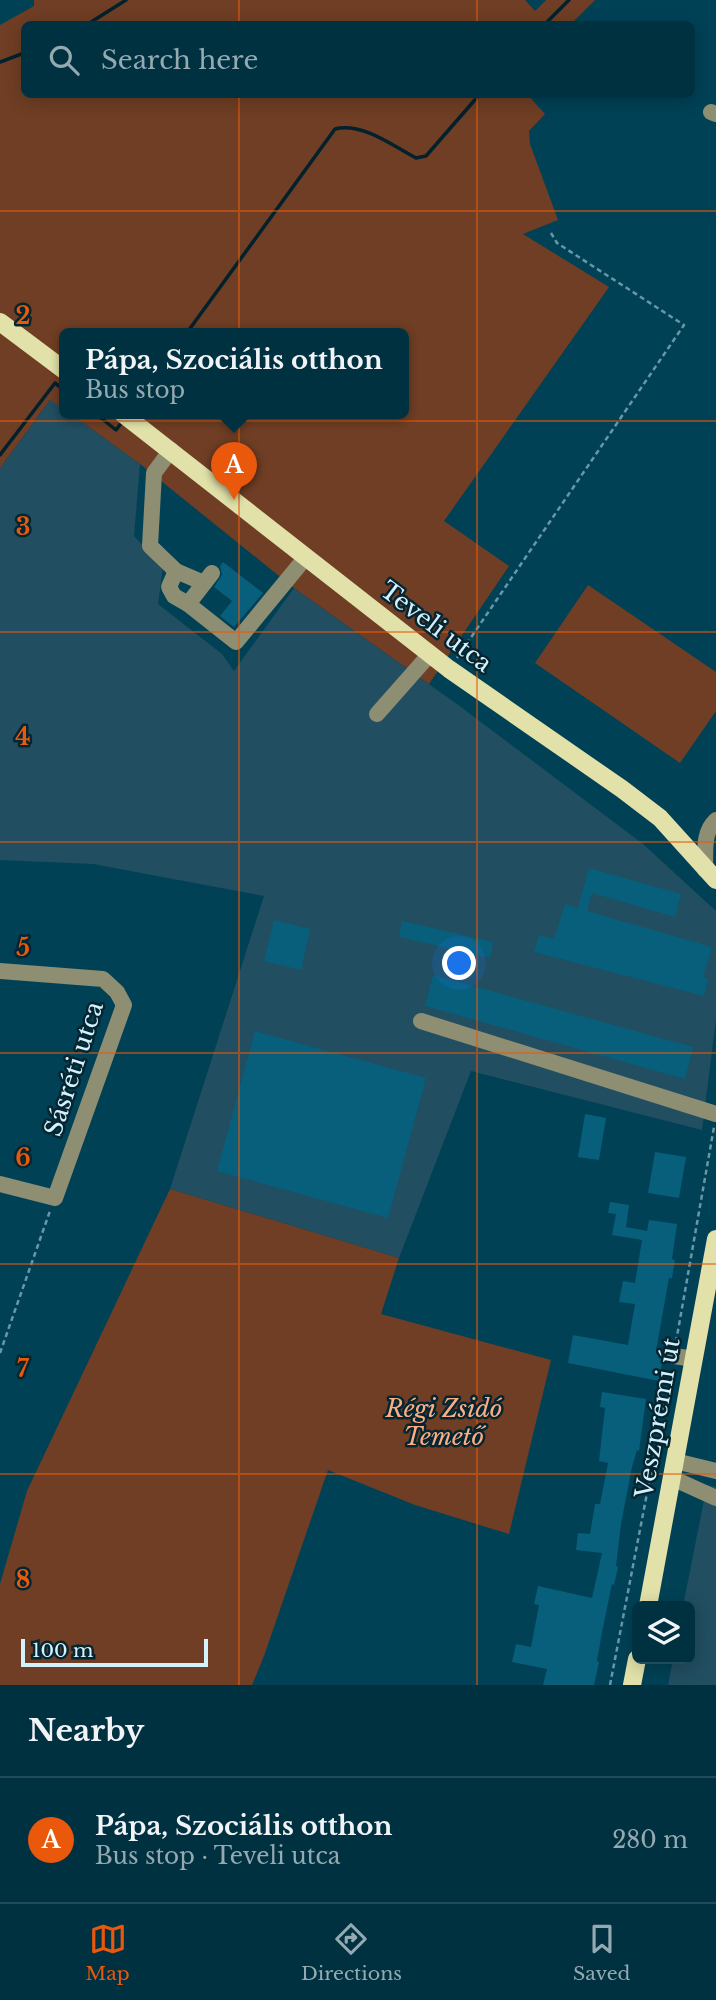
<!DOCTYPE html>
<html lang="en">
<head>
<meta charset="utf-8">
<style>
  :root { --surface:#003140; --page:#0e3d4b; --text:#f1f3f6; --muted:#95a9b1; --line:#224c59; --accent:#ea580c }
  body { margin:0; font-family:"Libre Baskerville",serif; background:var(--page); color:var(--text) }
  .controls { position:absolute; right:21px; bottom:21px; display:grid; overflow:hidden; border-radius:10px; box-shadow:0 4px 18px #0003 }
  .controls button { width:63px; height:63px; display:grid; place-items:center; padding:0; border:0; border-bottom:2px solid var(--line); background:var(--surface); color:var(--text); font:35px sans-serif }
  .scale { position:absolute; left:21px; bottom:18px; width:187px; box-sizing:border-box; padding-left:7px; border:4px solid #d4f1fe; border-top:0; font-size:19px; line-height:24px; white-space:nowrap; color:#d4f1fe; -webkit-text-stroke:5px #052531; paint-order:stroke }
  .you { position:absolute; left:460px; top:964px; width:24px; height:24px; margin:-18px; border:5px solid #fff; border-radius:50%; background:#1a73e8; box-shadow:0 0 0 10px #1a73e833 }
  .badge { display:grid; place-items:center; width:46px; height:46px; border-radius:50%; background:var(--accent); color:#fff; font-size:23px; font-weight:700 }
  .pin { position:absolute; translate:-50% -58px; filter:drop-shadow(0 2px 4px #0008) }
  .pin::after { content:''; position:absolute; top:37px; width:24px; height:21px; background:inherit; clip-path:polygon(0 0,100% 0,50% 100%) }
  .popup { position:absolute; left:59px; top:328px; width:350px; height:91px; box-sizing:border-box; display:grid; place-content:center; border-radius:10px; background:var(--surface); filter:drop-shadow(0 2px 5px #0005); font-size:23px; white-space:nowrap; color:var(--muted) }
  .popup b { font-size:26px; color:var(--text) }
  .popup::after { content:''; position:absolute; left:50%; top:100%; margin-left:-14px; border:14px solid transparent; border-top-color:var(--surface) }
  .list { margin:0; padding:0; list-style:none }
  h2 { display:flex; justify-content:space-between; align-items:center; height:91px; margin:0; padding:0 28px; font-size:30px }
  h2 small { font-size:23px; font-weight:400; color:var(--muted) }
  .list li { display:grid; grid-template-columns:46px 1fr auto; gap:21px; align-items:center; box-sizing:border-box; height:126px; padding:0 28px; border-top:2px solid var(--line) }
  .list b { display:block; font-size:26px; white-space:nowrap }
  .list p { margin:0; font-size:23px; white-space:nowrap; color:var(--muted) }
  .list em { font-size:23px; font-style:normal; color:var(--muted) }
  .icon { flex:none; width:38px; height:38px; fill:none; stroke:currentColor; stroke-width:2; stroke-linecap:round; stroke-linejoin:round }
  .map { position:relative; flex:none; width:716px; height:1685px; overflow:hidden }
  .search { position:absolute; background:var(--surface); box-shadow:0 4px 18px #0003; left:21px; right:21px; top:21px; height:77px; display:flex; align-items:center; gap:18px; box-sizing:border-box; padding:0 24px; border-radius:10px; color:var(--muted); font-size:26px }
  .sheet { height:217px; background:var(--surface) }
  nav { display:flex; justify-content:space-around; align-items:center; box-sizing:border-box; height:98px; border-top:2px solid var(--line); background:var(--surface); font-size:19px; color:var(--muted) }
  nav a { display:grid; justify-items:center; gap:4px }
  nav .on { color:var(--accent) }
  .map>svg:first-child { display:block }
  .built { fill:#214e61 }
  .green { fill:#6f3e24 }
  .lines { fill:none; stroke-linecap:round; stroke-linejoin:round }
  .stream { stroke:#03212d; stroke-width:3.5 }
  .building { fill:#075f7c }
  .path { stroke:#6797a8; stroke-width:2.5; stroke-dasharray:5 3.5; stroke-linecap:butt }
  .minor { stroke:#8e8e73; stroke-width:16 }
  .major { stroke:#e1e1a9; stroke-width:18 }
  .grid { fill:none; stroke:#e8590c; stroke-width:2; stroke-opacity:0.55 }
  .labels { text-anchor:middle; stroke-width:5; stroke-linejoin:round; paint-order:stroke }
  .street-label { font-size:24px; fill:#d4f1fe; stroke:#052531 }
  .park-label { font-size:24px; font-style:italic; fill:#fbad84; stroke:#052531 }
  .grid-label { font-size:23px; text-anchor:middle; font-weight:bold; fill:#e8590c; stroke:#052531; stroke-width:5; stroke-linejoin:round; paint-order:stroke }
</style>
</head>
<body>
<div class="map">
<svg width="716" height="1685" viewBox="0 0 716 1685">
  <rect width="100%" height="100%" fill="#004156"/>
  <!-- built -->
  <g class="built">
    <polygon points="51,399 64,409 64,414 71,414 140,464 134,536 163,567 158,604 222,654 234,671 294,588 461,707 643,844 716,911 716,1019 702,1130 471,1071 399,1258 170,1189 264,896 93,864 0,860 0,468"/>
    <polygon points="707,1485 716,1487 716,1685 668,1685 673,1659 690,1659 690,1606 683,1606"/>
  </g>
  <!-- green -->
  <g class="green">
    <polygon points="34,0 525,0 535,11 546,0 595,0 571,24 24,24 24,94 527,94 545,114 529,131 530,144 558,220 523,234 609,287 444,521 509,566 429,684 294,588 140,464 71,414 404,414 404,334 64,334 64,409 50,400 0,468 0,25 34,6"/>
    <polygon points="588,585 716,672 716,711 680,763 535,663"/>
    <polygon points="170,1189 399,1258 381,1314 551,1360 509,1534 415,1505 328,1470 264,1656 252,1685 0,1685 0,1584 27,1491"/>
  </g>
  <g class="lines">
    <!-- stream -->
    <g class="stream">
      <polyline points="88,24 126,0"/>
      <polyline points="545,24 569,0"/>
      <polyline points="0,62 24,53"/>
      <path d="M186,334L335,129C362,122 393,146 416,158L426,156L480,94"/>
      <polyline points="96,414 116,430 122,422"/>
      <polyline points="0,455 55,383 64,390"/>
    </g>
  </g>
  <!-- building -->
  <g class="building">
    <polygon points="223,562 263,593 234,627 220,616 232,601 214,587 222,575 220,566"/>
    <polygon points="589,868 681,894 675,917 592,893 587,911 712,947 703,977 708,979 704,996 534,952 539,935 554,939 565,904 578,908"/>
    <polygon points="274,920 310,929 301,970 264,961"/>
    <polygon points="402,921 493,942 490,958 399,937"/>
    <polygon points="433,975 693,1047 685,1079 425,1006"/>
    <polygon points="255,1031 426,1078 388,1218 217,1171"/>
    <polygon points="585,1114 606,1118 599,1160 578,1157"/>
    <polygon points="655,1152 686,1157 679,1198 648,1193"/>
    <polygon points="610,1202 629,1205 626,1227 647,1231 649,1220 677,1224 672,1259 675,1260 672,1278 669,1278 656,1351 664,1352 659,1381 568,1363 573,1335 628,1345 635,1304 619,1302 623,1281 635,1283 642,1240 612,1235 616,1214 608,1213"/>
    <polygon points="602,1392 646,1399 639,1451 637,1450 632,1467 621,1524 616,1566 618,1567 614,1585 612,1584 602,1632 597,1661 599,1662 594,1685 543,1685 547,1669 512,1662 516,1644 531,1647 539,1605 534,1604 538,1586 592,1598 602,1553 576,1550 578,1533 590,1534 595,1504 600,1504 608,1463 599,1461 605,1408 600,1407"/>
  </g>
  <g class="lines">
    <!-- path -->
    <g class="path">
      <polyline points="457,658 684,325 557,243 551,233"/>
      <polyline points="676,1342 714,1127"/>
      <polyline points="0,1353 50,1211"/>
      <polyline points="610,1685 671,1369"/>
    </g>
    <!-- minor -->
    <g class="minor">
      <polyline points="711,112 716,114"/>
      <polyline points="171,450 154,473 150,546 176,571 204,583"/>
      <polyline points="176,571 169,587 174,596 188,604"/>
      <polyline points="212,573 188,604 236,642 306,557"/>
      <polyline points="377,714 430,654"/>
      <path d="M705,870C706,852 702,833 716,820"/>
      <polyline points="0,971 103,979 117,992 124,1005 55,1198 0,1184"/>
      <polyline points="421,1021 716,1114"/>
      <polyline points="674,1356 694,1359"/>
      <polyline points="675,1461 716,1471"/>
      <polyline points="672,1478 716,1498"/>
    </g>
    <!-- major -->
    <g class="major">
      <polyline points="0,322 64,370"/>
      <polyline points="123,414 449,669 622,789 660,818 716,880"/>
      <polyline points="648,1606 716,1239"/>
      <polyline points="632,1685 637,1659"/>
    </g>
  </g>
  <!-- grid -->
  <path class="grid" d="M239,0V24M477,0V24M239,94V1685M477,94V1685M0,211H716M0,421H716M0,632H716M0,842H716M0,1053H716M0,1264H716M0,1474H716"/>
  <g class="labels">
    <!-- street labels -->
    <g class="street-label">
      <text transform="translate(436 627) rotate(37)" y="8">Teveli utca</text>
      <text transform="translate(74 1069) rotate(-72)" y="8">Sásréti utca</text>
      <text transform="translate(658 1418) rotate(-80)" y="8">Veszprémi út</text>
    </g>
    <!-- park labels -->
    <g class="park-label">
      <text x="444" y="1417">Régi Zsidó<tspan x="444" dy="28">Temető</tspan></text>
    </g>
  </g>
  <g class="grid-label">
    <text x="23" y="324">2</text>
    <text x="23" y="535">3</text>
    <text x="23" y="745">4</text>
    <text x="23" y="956">5</text>
    <text x="23" y="1166">6</text>
    <text x="23" y="1377">7</text>
    <text x="23" y="1588">8</text>
  </g>
</svg>
<div class="controls">
<button><svg class="icon" aria-label="layers" viewBox="0 0 24 24"><path d="M12 4l9 5-9 5-9-5zM3 14l9 5 9-5"/></svg></button>
</div>
<div class="scale">100 m</div>
<div class="you"></div>
<div class="pin badge" style="left:234px;top:500px">A</div>
<div class="popup"><b>Pápa, Szociális otthon</b>Bus stop</div>
<div class="search"><svg class="icon" aria-label="search" viewBox="0 0 24 24"><circle cx="10" cy="10" r="6"/><path d="M15 15l6 6"/></svg>Search here</div>
</div>
<section class="sheet">
<h2>Nearby<small></small></h2>
<ul class="list">
<li><span class="badge">A</span><div><b>Pápa, Szociális otthon</b><p>Bus stop · Teveli utca</p></div><em>280 m</em></li>
</ul>
</section>
<nav>
<a class="on"><svg class="icon" aria-label="map" viewBox="0 0 24 24"><path d="M3 6l6-2 6 2 6-2v14l-6 2-6-2-6 2zM9 4v14M15 6v14"/></svg>Map</a>
<a><svg class="icon" aria-label="directions" viewBox="0 0 24 24"><path d="M12 3l9 9-9 9-9-9zM9 14v-3h6M13 9l2 2-2 2"/></svg>Directions</a>
<a><svg class="icon" aria-label="saved" viewBox="0 0 24 24"><path d="M7 4h10v16l-5-4-5 4z"/></svg>Saved</a>
</nav>
</body>
</html>
